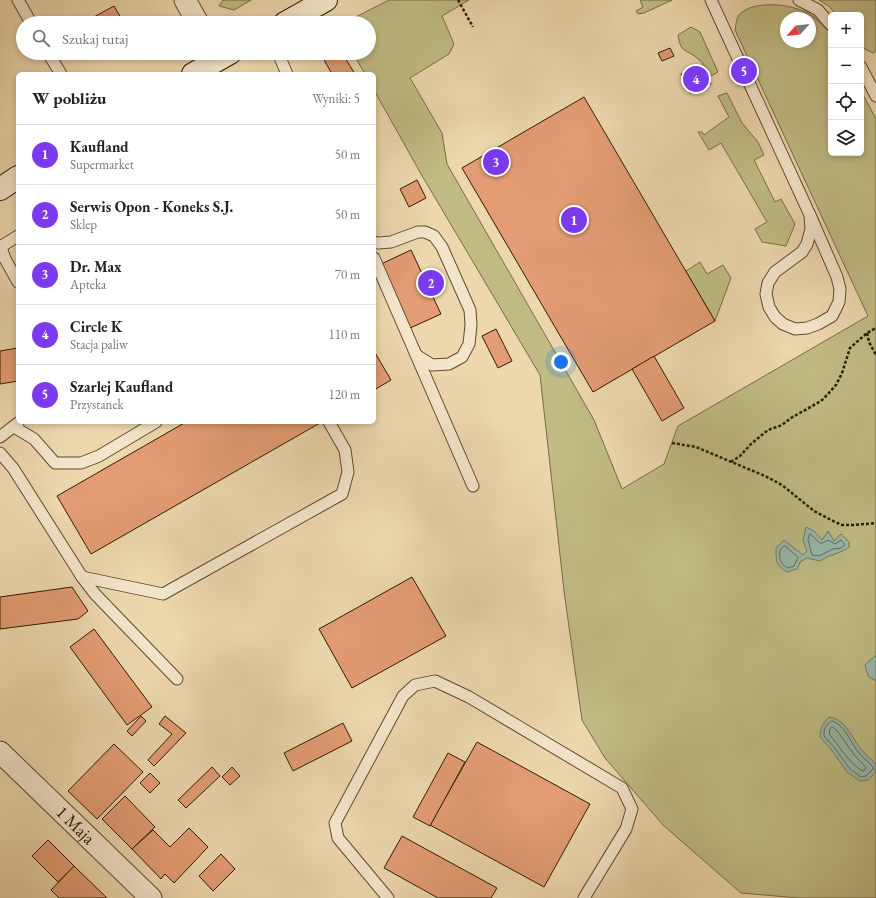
<!DOCTYPE html>
<html lang="pl">
<head>
<meta charset="utf-8">
<style>
  :root { --surface:#fff; --page:#f6f6f6; --text:#222; --muted:#767676; --line:#e0e0e0; --accent:#7c3aed }
  body { margin:0; font-family:"EB Garamond",serif; background:var(--page); color:var(--text) }
  .controls { position:absolute; right:12px; top:12px; display:grid; overflow:hidden; border-radius:6px; box-shadow:0 2px 6px #0003 }
  .controls button { width:36px; height:36px; display:grid; place-items:center; padding:0; border:0; border-bottom:1px solid var(--line); background:var(--surface); color:var(--text); font:20px sans-serif }
  .compass { position:absolute; left:780px; top:12px; width:36px; height:36px; border-radius:50%; background:var(--surface); box-shadow:0 2px 6px #0003; rotate:243deg }
  .you { position:absolute; left:561px; top:362px; width:14px; height:14px; margin:-10px; border:3px solid #fff; border-radius:50%; background:#1a73e8; box-shadow:0 0 0 6px #1a73e833 }
  .badge { display:grid; place-items:center; width:26px; height:26px; border-radius:50%; background:var(--accent); color:#fff; font-size:13px; font-weight:700 }
  .pin { position:absolute; translate:-50% -50%; border:2px solid #fff; box-shadow:0 1px 4px #0006 }
  .list { margin:0; padding:0; list-style:none }
  h2 { display:flex; justify-content:space-between; align-items:center; height:52px; margin:0; padding:0 16px; font-size:17px }
  h2 small { font-size:13px; font-weight:400; color:var(--muted) }
  .list li { display:grid; grid-template-columns:26px 1fr auto; gap:12px; align-items:center; box-sizing:border-box; height:60px; padding:0 16px; border-top:1px solid var(--line) }
  .list b { display:block; font-size:15px; white-space:nowrap }
  .list p { margin:0; font-size:13px; white-space:nowrap; color:var(--muted) }
  .list em { font-size:13px; font-style:normal; color:var(--muted) }
  .icon { flex:none; width:22px; height:22px; fill:none; stroke:currentColor; stroke-width:2; stroke-linecap:round; stroke-linejoin:round }
  .map { position:relative; flex:none; width:876px; height:898px; overflow:hidden }
  .search { position:absolute; background:var(--surface); box-shadow:0 2px 6px #0003; left:16px; top:16px; width:360px; height:44px; display:flex; align-items:center; gap:10px; box-sizing:border-box; padding:0 14px; border-radius:22px; color:var(--muted); font-size:15px }
  .panel { position:absolute; background:var(--surface); box-shadow:0 2px 6px #0003; left:16px; top:72px; width:360px; height:352px; border-radius:6px }
  .map>svg:first-child { display:block }
  .green { fill:#c0bc84; stroke:#776c44; fill-rule:evenodd }
  .water { fill:#99baab; stroke:#6e7b68 }
  .lines { fill:none; stroke-linecap:round; stroke-linejoin:round }
  .shore { stroke:#646b57; stroke-width:1 }
  .building { fill:#e39c73; stroke:#2e1c03 }
  .lane-casing { stroke:#5e4b2e; stroke-width:13 }
  .street-casing { stroke:#5e4b2e; stroke-width:23 }
  .secondary-casing { stroke:#2e1c03; stroke-width:24 }
  .path { stroke:#2e1c03; stroke-width:2.5; stroke-dasharray:3 2; stroke-linecap:butt }
  .lane { stroke:#f3e5ca; stroke-width:11 }
  .street { stroke:#f3e5ca; stroke-width:21 }
  .secondary { stroke:#f3e5ca; stroke-width:22 }
  .labels { text-anchor:middle; stroke-width:3.5; stroke-linejoin:round; paint-order:stroke }
  .street-label { font-size:18px; fill:#2e1c03; stroke:#f3e5ca }
</style>
</head>
<body>
<div class="map">
<svg width="876" height="898" viewBox="0 0 876 898">
  <rect width="100%" height="100%" fill="#edd7ad"/>
  <filter id="stains"><feTurbulence type="fractalNoise" baseFrequency=".005" numOctaves="4"/><feColorMatrix values="0 0 0 0 .2 0 0 0 0 .09 0 0 0 0 .02 0 0 0 .5 -.17"/></filter>
  <radialGradient id="worn" r=".72"><stop offset=".6" stop-color="#630" stop-opacity="0"/><stop offset="1" stop-color="#630" stop-opacity=".3"/></radialGradient>
  <!-- green -->
  <g class="green">
    <polygon points="223,0 251,0 234,10 219,6"/>
    <path d="M389,0H469L442,16L454,44L449,54L410,78L442,133L447,164L594,420L622,489L664,464L678,426L868,316L735,30C736,26 736,19 739,15C752,0 791,3 809,14C817,18 824,27 830,33L831,153H861V91L876,119V898H799L741,893L664,826L605,758L582,720L564,591L540,375L421,174L374,90V74H365L353,53H369V23H344ZM786,18H810V42H786Z"/>
    <polygon points="640,0 672,0 644,13 638,14 636,11 643,7"/>
    <polygon points="819,0 876,0 876,51 873,53 861,47 861,15 836,15 830,7"/>
    <path d="M691,27L700,32L718,72L711,76C707,70 703,62 697,58C685,48 681,54 678,35Z"/>
    <polygon points="727,93 742,123 758,142 764,155 754,160 775,202 781,199 795,224 786,246 762,242 755,229 767,222 721,143 709,150 698,132 702,132 704,135 729,117 718,96"/>
    <polygon points="700,262 707,274 723,265 731,278 715,321 686,271"/>
  </g>
  <!-- water -->
  <g class="water">
    <path d="M806,527L814,531L822,540L828,531L834,541L841,534L849,542V547C840,554 830,554 820,561L807,558L800,562L797,569L787,572C776,565 776,562 776,548L784,540L803,555L807,551L803,540Z"/>
    <polygon points="876,655 876,681 868,676 865,665"/>
    <path d="M829,717C847,720 851,738 862,750C866,755 871,759 876,764L875,773L868,780L860,781L847,772L831,749L820,737C820,728 823,724 829,717Z"/>
  </g>
  <g class="lines">
    <!-- shore -->
    <g class="shore">
      <polygon points="810,534 820,543 823,543 828,540 835,544 841,540 845,545 841,548 833,549 819,556 812,555 808,540"/>
      <path d="M785,546L798,557L794,566L788,568C780,564 779,559 780,550Z"/>
      <path d="M832,721C845,724 851,744 859,753C863,758 869,762 873,767V769L866,776L861,777L850,769L834,747L824,736V731L826,726Z"/>
      <path d="M833,727L838,732L855,756L866,767L864,771C853,769 838,744 829,734L830,729Z"/>
    </g>
  </g>
  <!-- building -->
  <g class="building">
    <polygon points="114,6 124,23 83,23"/>
    <polygon points="670,48 674,56 662,61 658,53"/>
    <polygon points="333,53 342,53 355,74 332,74 323,58"/>
    <polygon points="702,65 711,84 690,93 681,74"/>
    <polygon points="584,97 715,321 593,392 462,168"/>
    <polygon points="417,180 426,198 409,207 400,189"/>
    <polygon points="411,250 441,314 408,329 379,265"/>
    <polygon points="496,329 512,361 498,368 482,336"/>
    <polygon points="18,348 18,381 0,384 0,351"/>
    <polygon points="374,351 391,380 374,390"/>
    <polygon points="654,356 684,408 662,421 632,369"/>
    <polygon points="186,422 320,423 91,554 57,496"/>
    <polygon points="412,577 446,636 352,688 319,629"/>
    <polygon points="72,587 88,611 78,619 0,629 0,597"/>
    <polygon points="94,629 152,707 127,725 70,647"/>
    <polygon points="141,716 146,721 132,736 127,731"/>
    <polygon points="165,716 186,733 154,766 148,760 172,734 159,724"/>
    <polygon points="343,723 352,741 293,771 284,753"/>
    <polygon points="477,742 590,804 544,887 430,825"/>
    <polygon points="114,744 143,772 97,819 68,791"/>
    <polygon points="448,753 465,762 430,826 413,817"/>
    <polygon points="212,767 220,776 186,808 178,800"/>
    <polygon points="232,767 240,776 230,785 222,777"/>
    <polygon points="150,773 160,783 150,793 140,783"/>
    <polygon points="125,796 155,827 132,849 102,819"/>
    <polygon points="189,828 208,847 174,883 165,874 161,879 132,849 153,830 170,847"/>
    <polygon points="402,836 497,888 491,898 438,898 384,868"/>
    <polygon points="48,840 74,866 58,882 32,856"/>
    <polygon points="221,854 235,869 213,891 199,876"/>
    <polygon points="74,866 107,898 59,898 51,890"/>
  </g>
  <g class="lines">
    <defs>
      <g id="lane">
        <polyline points="18,0 31,23"/>
        <polyline points="711,0 810,215 837,277 840,289 839,302 832,316 818,324 807,328 795,329 783,324 775,317 769,307 766,294 768,283 775,272 802,252 807,244 811,229 810,215"/>
        <polyline points="799,0 818,10 831,25"/>
        <polyline points="48,53 61,74"/>
        <polyline points="278,53 287,74"/>
        <polyline points="861,67 876,96"/>
        <polyline points="374,242 378,243 391,242 418,232 425,232 434,236 442,247 470,310 471,325 469,344 462,357 449,364 432,365 416,355"/>
        <polyline points="0,247 18,236"/>
        <polyline points="1,247 5,259 18,282"/>
        <polyline points="374,258 473,486"/>
        <polyline points="14,427 34,439 55,463 81,463 99,456 156,422"/>
        <polyline points="0,437 18,423"/>
        <polyline points="0,453 13,468 82,577 95,594 177,679"/>
        <polyline points="82,577 163,594 342,494 348,472 345,450 329,422"/>
        <polyline points="388,898 338,838 335,823 403,696 415,685 435,681 469,697 622,788 632,809 626,829 584,898"/>
      </g>
      <g id="street">
        <polyline points="185,0 198,23"/>
        <path id="s1" d="M0,752L151,898"/>
      </g>
      <g id="secondary">
        <polyline points="285,23 326,0"/>
        <polyline points="193,74 230,53"/>
        <polyline points="0,189 18,177"/>
      </g>
    </defs>
    <!-- lane casing -->
    <use href="#lane" class="lane-casing"/>
    <!-- street casing -->
    <use href="#street" class="street-casing"/>
    <!-- secondary casing -->
    <use href="#secondary" class="secondary-casing"/>
    <!-- path -->
    <g class="path">
      <polyline points="458,0 473,27"/>
      <polyline points="867,333 869,342 876,355"/>
      <polyline points="672,443 696,447 765,476 782,485 814,511 835,522 842,525 854,525 876,523"/>
      <polyline points="731,462 740,456 751,444 768,430 782,425 791,418 821,401 828,394 836,385 842,373 850,348 867,333 876,328"/>
    </g>
    <!-- lane -->
    <use href="#lane" class="lane"/>
    <!-- street -->
    <use href="#street" class="street"/>
    <!-- secondary -->
    <use href="#secondary" class="secondary"/>
  </g>
  <g class="labels">
    <!-- street labels -->
    <g class="street-label">
      <text dy="6" stroke="none"><textPath href="#s1" startOffset="105">1 Maja</textPath></text>
    </g>
  </g>
  <rect width="100%" height="100%" filter="url(#stains)"/>
  <rect width="100%" height="100%" fill="url(#worn)"/>
</svg>
<div class="controls">
<button>+</button>
<button>−</button>
<button><svg class="icon" aria-label="locate" viewBox="0 0 24 24"><circle cx="12" cy="12" r="6"/><path d="M12 2v4M12 18v4M2 12h4M18 12h4"/></svg></button>
<button><svg class="icon" aria-label="layers" viewBox="0 0 24 24"><path d="M12 4l9 5-9 5-9-5zM3 14l9 5 9-5"/></svg></button>
</div>
<svg class="compass" viewBox="-18 -18 36 36"><path d="M0-13l5 13h-10z" fill="#e53935"/><path d="M0 13l5-13h-10z" fill="#767676"/></svg>
<div class="you"></div>
<div class="pin badge" style="left:574px;top:220px">1</div>
<div class="pin badge" style="left:431px;top:283px">2</div>
<div class="pin badge" style="left:496px;top:162px">3</div>
<div class="pin badge" style="left:696px;top:79px">4</div>
<div class="pin badge" style="left:744px;top:71px">5</div>
<div class="search"><svg class="icon" aria-label="search" viewBox="0 0 24 24"><circle cx="10" cy="10" r="6"/><path d="M15 15l6 6"/></svg>Szukaj tutaj</div>
<section class="panel">
<h2>W pobliżu<small>Wyniki: 5</small></h2>
<ul class="list">
<li><span class="badge">1</span><div><b>Kaufland</b><p>Supermarket</p></div><em>50 m</em></li>
<li><span class="badge">2</span><div><b>Serwis Opon - Koneks S.J.</b><p>Sklep</p></div><em>50 m</em></li>
<li><span class="badge">3</span><div><b>Dr. Max</b><p>Apteka</p></div><em>70 m</em></li>
<li><span class="badge">4</span><div><b>Circle K</b><p>Stacja paliw</p></div><em>110 m</em></li>
<li><span class="badge">5</span><div><b>Szarlej Kaufland</b><p>Przystanek</p></div><em>120 m</em></li>
</ul>
</section>
</div>
</body>
</html>
